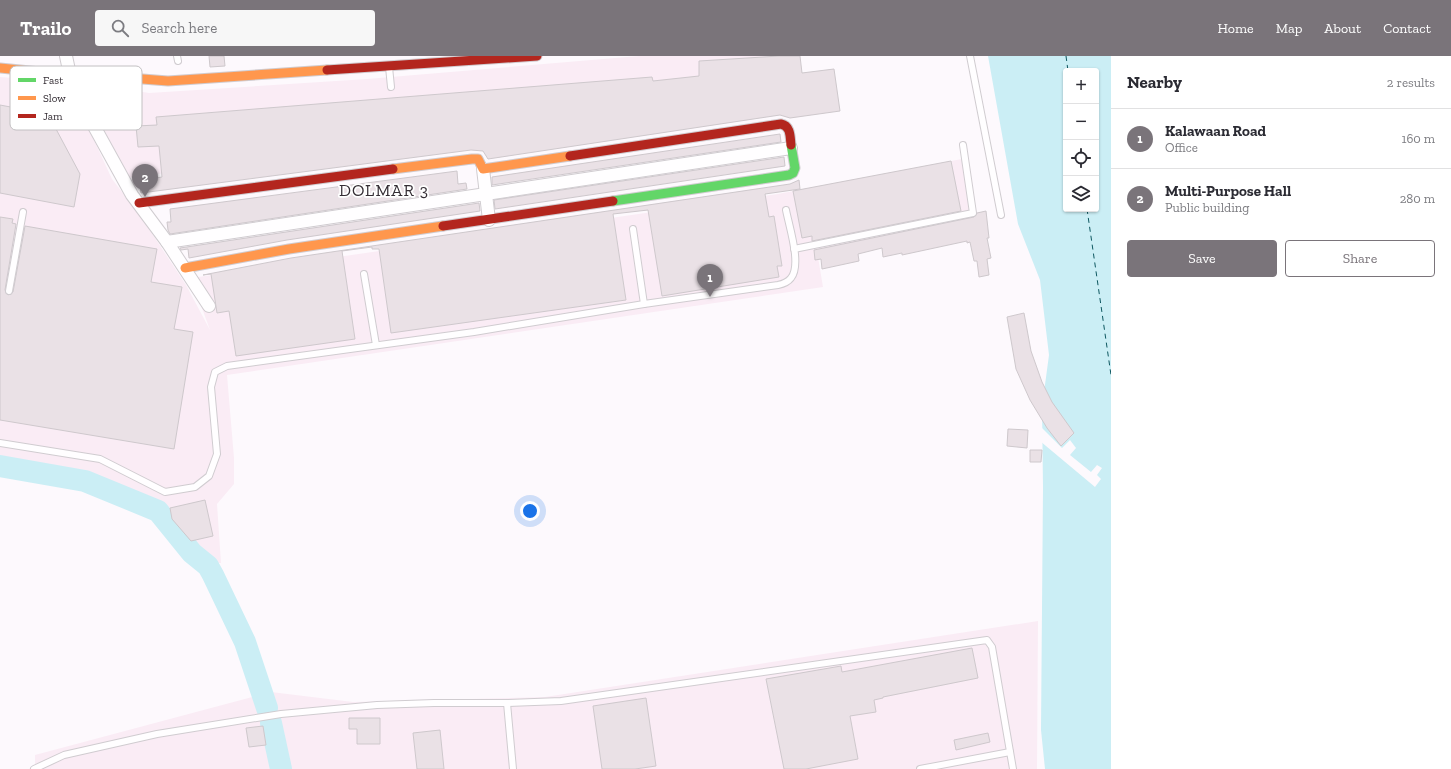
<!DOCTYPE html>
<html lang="en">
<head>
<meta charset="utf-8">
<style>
  :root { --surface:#fff; --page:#f7f7f7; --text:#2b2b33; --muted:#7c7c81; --line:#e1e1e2; --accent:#7a747a }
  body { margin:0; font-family:"Zilla Slab",serif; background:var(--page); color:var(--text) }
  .controls { position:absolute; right:12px; top:12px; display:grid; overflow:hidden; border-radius:4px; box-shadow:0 1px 3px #0004 }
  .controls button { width:36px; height:36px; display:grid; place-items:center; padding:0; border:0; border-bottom:1px solid var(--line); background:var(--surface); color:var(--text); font:20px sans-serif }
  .you { position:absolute; left:530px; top:455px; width:14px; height:14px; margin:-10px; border:3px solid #fff; border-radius:50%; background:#1a73e8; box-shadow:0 0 0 6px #1a73e833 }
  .badge { display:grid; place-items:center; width:26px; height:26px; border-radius:50%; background:var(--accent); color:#fff; font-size:13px; font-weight:700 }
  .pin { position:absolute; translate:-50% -33px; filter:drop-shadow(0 1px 2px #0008) }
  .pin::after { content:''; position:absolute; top:21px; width:14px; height:12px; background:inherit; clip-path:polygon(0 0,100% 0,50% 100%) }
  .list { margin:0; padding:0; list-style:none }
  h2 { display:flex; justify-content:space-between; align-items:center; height:52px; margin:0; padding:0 16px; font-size:17px }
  h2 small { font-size:13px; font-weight:400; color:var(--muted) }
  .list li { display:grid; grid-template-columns:26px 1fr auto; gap:12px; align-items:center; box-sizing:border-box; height:60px; padding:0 16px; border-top:1px solid var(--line) }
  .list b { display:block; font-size:15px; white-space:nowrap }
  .list p { margin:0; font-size:13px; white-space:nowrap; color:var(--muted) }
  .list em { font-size:13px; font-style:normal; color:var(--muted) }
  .actions { display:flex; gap:8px; padding:12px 16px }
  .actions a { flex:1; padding:9px 0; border:1px solid var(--accent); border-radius:4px; text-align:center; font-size:14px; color:var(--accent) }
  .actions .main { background:var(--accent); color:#fff }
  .icon { flex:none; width:22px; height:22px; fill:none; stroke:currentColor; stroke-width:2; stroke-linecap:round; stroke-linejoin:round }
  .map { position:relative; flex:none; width:1111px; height:713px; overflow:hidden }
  header { display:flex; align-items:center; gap:24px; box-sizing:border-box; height:56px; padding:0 20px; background:var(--accent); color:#fff }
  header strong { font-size:19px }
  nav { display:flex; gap:22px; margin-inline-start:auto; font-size:14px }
  .search { width:280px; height:36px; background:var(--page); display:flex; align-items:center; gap:10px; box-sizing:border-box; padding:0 14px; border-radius:4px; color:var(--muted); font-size:15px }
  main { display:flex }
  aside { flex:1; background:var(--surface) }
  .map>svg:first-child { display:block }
  .industrial { fill:#faecf5 }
  .water { fill:#cbeef5; fill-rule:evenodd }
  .pier { fill:#fdf9fd }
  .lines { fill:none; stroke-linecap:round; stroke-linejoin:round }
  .river { stroke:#cbeef5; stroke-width:22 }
  .ferry { stroke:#0d5760; stroke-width:1; stroke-dasharray:5 4; stroke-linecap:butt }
  .building { fill:#eae1e6; stroke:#cec8cc }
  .lane-casing { stroke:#d0ccd0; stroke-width:8 }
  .street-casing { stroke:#d0ccd0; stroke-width:14 }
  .fast-casing { stroke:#d0ccd0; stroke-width:11 }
  .slow-casing { stroke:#d0ccd0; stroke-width:11 }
  .jam-casing { stroke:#d0ccd0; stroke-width:11 }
  .lane { stroke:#fffeff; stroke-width:6 }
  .street { stroke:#fffeff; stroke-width:12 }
  .fast { stroke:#63d668; stroke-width:9 }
  .slow { stroke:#ff974d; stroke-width:9 }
  .jam { stroke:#b3261e; stroke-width:9 }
  .labels { text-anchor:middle; stroke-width:3.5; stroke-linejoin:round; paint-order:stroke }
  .neighbourhood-label { font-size:17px; letter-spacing:1px; fill:#342d34; stroke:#fff }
  .key { fill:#fff; stroke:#c2c0c2; stroke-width:1 }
  .key-label { font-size:11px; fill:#342d34 }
</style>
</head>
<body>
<header>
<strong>Trailo</strong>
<div class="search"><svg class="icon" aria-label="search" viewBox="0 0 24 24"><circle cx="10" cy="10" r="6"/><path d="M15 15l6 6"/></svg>Search here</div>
<nav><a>Home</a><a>Map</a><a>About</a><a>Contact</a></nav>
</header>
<main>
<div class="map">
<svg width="1111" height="713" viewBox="0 0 1111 713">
  <rect width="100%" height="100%" fill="#fdf9fd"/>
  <!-- industrial -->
  <g class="industrial">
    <polygon points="639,0 777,0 785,52 482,77 126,122 81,26 149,37 367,23"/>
    <polygon points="0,21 67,26 112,123 139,158 186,229 210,274 191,222 778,138 967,102 975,161 817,195 823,231 227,319 234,402 234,428 217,448 221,507 209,507 146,447 87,422 0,406"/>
    <polygon points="1038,565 1037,713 35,713 35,699 271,636 353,646 545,641"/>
  </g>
  <!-- water -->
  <path class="water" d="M988,0H1111V713H1045L1041,674L1043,432L1042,351L1049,299L1040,224L1018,168ZM1066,15H1096V153H1066Z"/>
  <!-- pier -->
  <polygon class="pier" points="1040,370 1062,392 1070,384 1076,392 1070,399 1091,416 1097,409 1102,412 1097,419 1101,423 1095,431 1040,385"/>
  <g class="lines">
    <!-- river -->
    <g class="river">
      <polyline points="0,410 85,425 158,455 192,497 208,510 213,519 245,586 267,652"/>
      <polyline points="271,667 281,713"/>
    </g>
    <!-- ferry -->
    <g class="ferry">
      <polyline points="1066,0 1068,15"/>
      <polyline points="1087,153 1111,319"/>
    </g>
  </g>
  <!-- building -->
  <g class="building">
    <polygon points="209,0 224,0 225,10 210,11"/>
    <polygon points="779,0 800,0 802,17 834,13 840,55 790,62 780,59 488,103 483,95 471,94 141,137 139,125 162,121 159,90 138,91 136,70 157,69 156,61 652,21 653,25 699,20 699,5"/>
    <polygon points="0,49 48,58 80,118 74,151 0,137"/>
    <polygon points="780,78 781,86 492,129 492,121"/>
    <polygon points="784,101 785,110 495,153 494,144"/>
    <polygon points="951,105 961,155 812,185 812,180 802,182 793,135"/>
    <polygon points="457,115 458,128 466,127 467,133 170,178 168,174 167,166 171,166 170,153"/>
    <polygon points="799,124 800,133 765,138 769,161 774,160 782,210 777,210 779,221 662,240 648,154 613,158 626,244 391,277 379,193 372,193 372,191 342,195 355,283 236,300 229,255 217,257 211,218 203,219 291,202 790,128"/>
    <polygon points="479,147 480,155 287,184 189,202 188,193 181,194 180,192"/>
    <polygon points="986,155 989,182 987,182 991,202 987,203 989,219 979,221 977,205 974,205 970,186 967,187 967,185 902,199 902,197 883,201 882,192 858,198 859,205 822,213 821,203 815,204 814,194 974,161 977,157"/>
    <polygon points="0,161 13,163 12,167 16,168 5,234 8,239 13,236 25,170 157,193 151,226 182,231 174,273 193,276 174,393 0,364"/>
    <polygon points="1024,257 1031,295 1042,326 1052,346 1074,377 1061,390 1047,372 1030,344 1016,313 1007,261"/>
    <polygon points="1008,373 1028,374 1027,392 1007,390"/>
    <polygon points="1030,394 1042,394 1041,406 1030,406"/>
    <polygon points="205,444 213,480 191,485 172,463 170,452"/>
    <polygon points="972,592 978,622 883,641 883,642 874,644 876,656 850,660 858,703 806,713 784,713 766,623 841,610 842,616"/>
    <polygon points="646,642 656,710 635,713 602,713 593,650"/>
    <polygon points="349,662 380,662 380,688 357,688 357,673 349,673"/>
    <polygon points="263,670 266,689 249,691 246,672"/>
    <polygon points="440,674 444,713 417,713 413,677"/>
    <polygon points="988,677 990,686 956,694 954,684"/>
  </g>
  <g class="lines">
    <defs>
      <g id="lane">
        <polyline points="177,0 178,5"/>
        <polyline points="970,0 1001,159"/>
        <polyline points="389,11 391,31"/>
        <polyline points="633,173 644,248"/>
        <polyline points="794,193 973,157 963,89"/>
        <polyline points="364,218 376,289"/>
        <polyline points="9,235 23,156"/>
        <path d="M0,387L100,403L165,436L195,431L209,420L217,398L211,331L215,316L227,310L474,276L644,248L778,229C783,228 788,226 791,222C802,209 789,170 786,154"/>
        <polyline points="507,647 561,645 987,584 992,591 1013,713"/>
        <polyline points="34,713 64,699 157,678 281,658 377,649 434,647 507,647 513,713"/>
        <polyline points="920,713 1010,696"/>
      </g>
      <g id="street">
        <polyline points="66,0 70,19 89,61 132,139 167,186 209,250"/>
        <polyline points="483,113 489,164"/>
        <polyline points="167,186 791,92"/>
      </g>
      <polyline id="fast" points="613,145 789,119 793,117 795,112 791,89"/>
      <g id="slow">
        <polyline points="0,12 70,19 79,18 168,25 327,14"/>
        <polyline points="393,113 472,103 478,103 483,113 570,100"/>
        <polyline points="185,212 289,193 443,170"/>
      </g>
      <g id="jam">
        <polyline points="327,14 537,0"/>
        <path d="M570,100L781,68C791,70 790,81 791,89"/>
        <polyline points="139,147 393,113"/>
        <polyline points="443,170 613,145"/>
      </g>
    </defs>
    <!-- lane casing -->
    <use href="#lane" class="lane-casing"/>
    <!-- street casing -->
    <use href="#street" class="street-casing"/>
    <!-- fast casing -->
    <use href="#fast" class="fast-casing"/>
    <!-- slow casing -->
    <use href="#slow" class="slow-casing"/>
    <!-- jam casing -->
    <use href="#jam" class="jam-casing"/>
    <!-- lane -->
    <use href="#lane" class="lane"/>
    <!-- street -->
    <use href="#street" class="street"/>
    <!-- fast -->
    <use href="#fast" class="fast"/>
    <!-- slow -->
    <use href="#slow" class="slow"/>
    <!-- jam -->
    <use href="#jam" class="jam"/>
  </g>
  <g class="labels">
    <!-- neighbourhood labels -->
    <g class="neighbourhood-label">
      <text x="384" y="140">DOLMAR 3</text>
    </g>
  </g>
  <!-- legend -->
  <rect x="10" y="10" width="132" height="64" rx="6" class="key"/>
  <rect x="18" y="22" width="18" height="4" fill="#63d668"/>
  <rect x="18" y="40" width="18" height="4" fill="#ff974d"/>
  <rect x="18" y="58" width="18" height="4" fill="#b3261e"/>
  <g class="key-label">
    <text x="43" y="28">Fast</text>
    <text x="43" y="46">Slow</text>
    <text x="43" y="64">Jam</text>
  </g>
</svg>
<div class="controls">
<button>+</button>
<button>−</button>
<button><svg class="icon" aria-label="locate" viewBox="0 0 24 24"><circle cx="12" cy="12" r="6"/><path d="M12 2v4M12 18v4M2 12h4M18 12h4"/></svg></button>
<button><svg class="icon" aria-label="layers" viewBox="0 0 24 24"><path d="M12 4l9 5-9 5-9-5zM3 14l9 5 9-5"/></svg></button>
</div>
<div class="you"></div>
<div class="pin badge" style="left:710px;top:241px">1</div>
<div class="pin badge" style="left:145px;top:141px">2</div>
</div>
<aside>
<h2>Nearby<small>2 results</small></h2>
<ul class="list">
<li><span class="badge">1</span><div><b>Kalawaan Road</b><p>Office</p></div><em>160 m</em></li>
<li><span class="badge">2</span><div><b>Multi-Purpose Hall</b><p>Public building</p></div><em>280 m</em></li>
</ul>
<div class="actions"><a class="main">Save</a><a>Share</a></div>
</aside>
</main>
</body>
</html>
